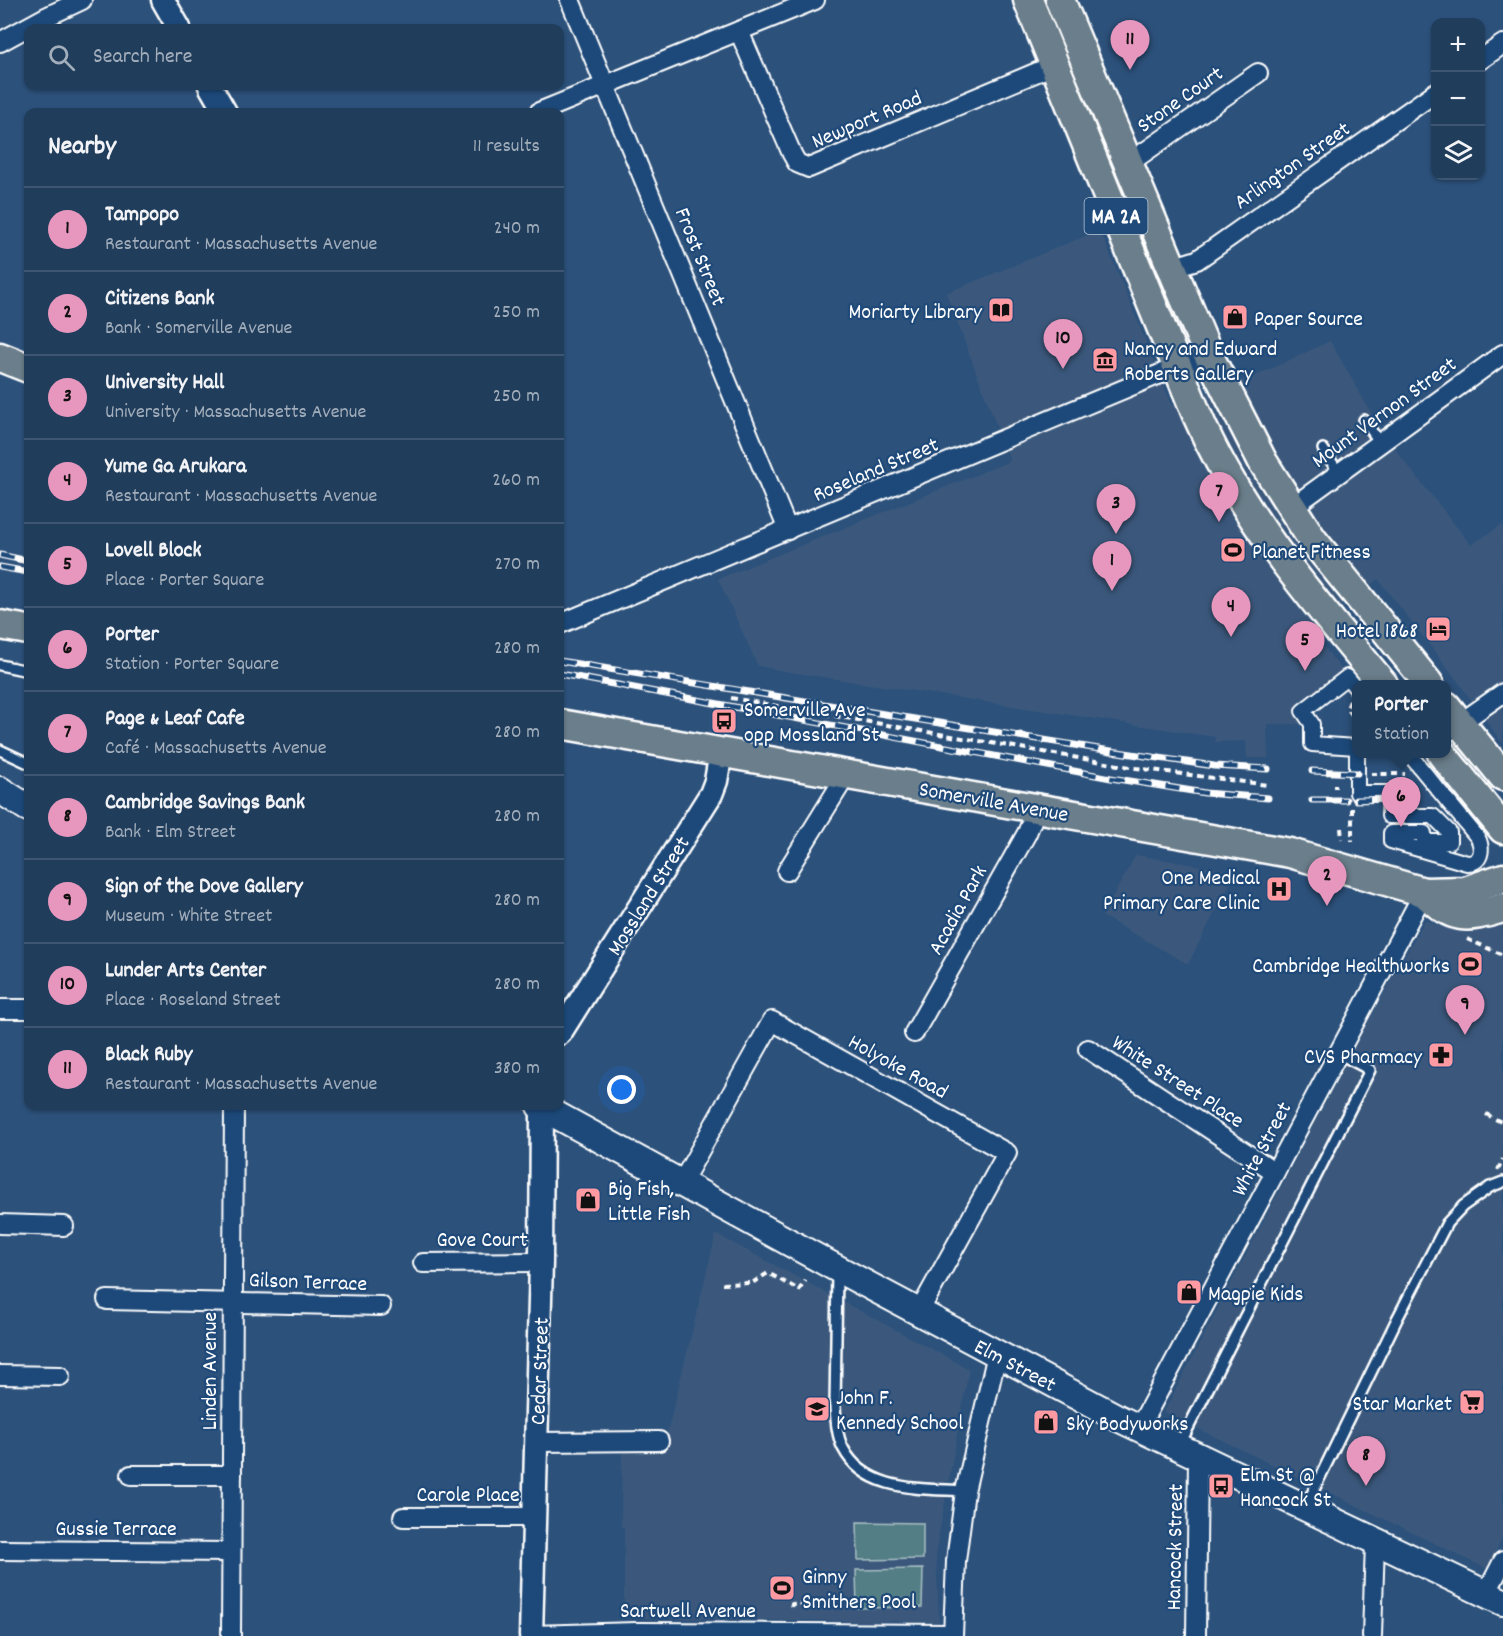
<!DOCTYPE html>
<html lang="en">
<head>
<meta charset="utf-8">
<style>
  :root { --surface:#213d5c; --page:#294462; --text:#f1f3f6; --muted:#a2aebb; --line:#3e5672; --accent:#e797bd }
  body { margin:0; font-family:Dekko,sans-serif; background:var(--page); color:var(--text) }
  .controls { position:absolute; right:18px; top:18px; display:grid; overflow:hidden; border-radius:12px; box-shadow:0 2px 4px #0004 }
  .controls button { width:54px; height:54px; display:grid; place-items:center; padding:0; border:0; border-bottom:2px solid var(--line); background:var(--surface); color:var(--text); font:30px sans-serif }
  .you { position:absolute; left:622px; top:1090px; width:21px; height:21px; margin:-15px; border:4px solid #fff; border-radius:50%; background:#1a73e8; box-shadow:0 0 0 9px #1a73e833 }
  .badge { display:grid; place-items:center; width:39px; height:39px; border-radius:50%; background:var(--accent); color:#111; font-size:20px; font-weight:700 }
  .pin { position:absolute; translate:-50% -50px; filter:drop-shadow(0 2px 3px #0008) }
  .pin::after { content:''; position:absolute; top:32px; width:21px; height:18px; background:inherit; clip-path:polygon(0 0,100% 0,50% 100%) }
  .popup { position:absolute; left:1352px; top:680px; width:99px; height:78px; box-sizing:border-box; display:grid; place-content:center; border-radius:12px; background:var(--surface); filter:drop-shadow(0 2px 4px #0005); font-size:20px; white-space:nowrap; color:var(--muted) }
  .popup b { font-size:22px; color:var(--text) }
  .popup::after { content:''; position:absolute; left:50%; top:100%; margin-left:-12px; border:12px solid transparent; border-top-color:var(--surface) }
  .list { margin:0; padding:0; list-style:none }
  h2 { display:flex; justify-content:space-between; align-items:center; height:78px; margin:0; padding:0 24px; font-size:26px }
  h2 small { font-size:20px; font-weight:400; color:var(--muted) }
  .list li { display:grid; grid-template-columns:39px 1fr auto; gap:18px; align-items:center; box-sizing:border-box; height:84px; padding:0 24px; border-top:2px solid var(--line) }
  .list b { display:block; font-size:22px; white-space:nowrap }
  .list p { margin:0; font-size:20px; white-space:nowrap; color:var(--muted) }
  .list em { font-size:20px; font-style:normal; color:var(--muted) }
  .icon { flex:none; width:33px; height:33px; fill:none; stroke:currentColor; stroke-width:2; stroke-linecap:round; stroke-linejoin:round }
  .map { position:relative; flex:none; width:1503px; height:1636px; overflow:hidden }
  .search { position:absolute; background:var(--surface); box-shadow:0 2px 4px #0004; left:24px; top:24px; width:540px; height:66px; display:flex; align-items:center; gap:15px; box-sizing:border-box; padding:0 21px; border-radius:12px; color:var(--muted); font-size:22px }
  .panel { position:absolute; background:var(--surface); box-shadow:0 2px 4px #0004; left:24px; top:108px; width:540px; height:1002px; border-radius:12px }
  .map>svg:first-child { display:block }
  .built { fill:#3b597c }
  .grass { fill:#537e86; stroke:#a9bec2; stroke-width:1.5 }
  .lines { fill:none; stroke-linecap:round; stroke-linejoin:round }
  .service-casing { stroke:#fff; stroke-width:14 }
  .pedestrian-casing { stroke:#fff; stroke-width:18 }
  .minor-casing { stroke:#fff; stroke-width:22 }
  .tertiary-casing { stroke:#fff; stroke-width:27 }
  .secondary-casing { stroke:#fff; stroke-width:30 }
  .primary-casing { stroke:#fff; stroke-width:33 }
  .path { stroke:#fff; stroke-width:4; stroke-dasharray:6 4.5; stroke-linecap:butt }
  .service { stroke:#1f4a7a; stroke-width:9 }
  .pedestrian { stroke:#1f4a7a; stroke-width:14 }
  .minor { stroke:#1f4a7a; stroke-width:18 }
  .tertiary { stroke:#1f4a7a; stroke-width:22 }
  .secondary { stroke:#1f4a7a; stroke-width:26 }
  .primary { stroke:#6b7e8b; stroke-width:28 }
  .rail-casing { stroke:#fff; stroke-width:7 }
  .rail { stroke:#1f4a7a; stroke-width:4.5; stroke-dasharray:14; stroke-linecap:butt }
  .labels { text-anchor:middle; stroke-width:4.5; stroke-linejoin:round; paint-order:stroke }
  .shield { fill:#1f4a7a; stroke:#bcc9d7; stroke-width:1.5 }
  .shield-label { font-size:21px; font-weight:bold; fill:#fff }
  .street-label { font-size:22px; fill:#fff; stroke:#1f4a7a }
  .poi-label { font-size:22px; fill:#fff; stroke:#1f4a7a; text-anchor:start }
</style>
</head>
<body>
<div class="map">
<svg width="1503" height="1636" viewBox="0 0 1503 1636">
  <rect width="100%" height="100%" fill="#2c517b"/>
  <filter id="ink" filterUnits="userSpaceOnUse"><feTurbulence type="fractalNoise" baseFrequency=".0167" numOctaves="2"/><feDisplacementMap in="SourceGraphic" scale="12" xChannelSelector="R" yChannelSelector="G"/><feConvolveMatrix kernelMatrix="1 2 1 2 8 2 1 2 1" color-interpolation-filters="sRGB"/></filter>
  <g filter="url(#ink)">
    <!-- built -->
    <g class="built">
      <polygon points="1100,230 1172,405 1251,378 1330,341 1377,423 1401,457 1471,545 1503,524 1503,744 1459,683 1378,579 1310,629 1347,677 1303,711 1312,724 1267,724 1268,758 1247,758 1246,741 1215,742 1215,737 790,672 758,666 718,579 1010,461 946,293"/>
      <polygon points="1136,855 1236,872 1188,964 1102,916"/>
      <polygon points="1425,920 1445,928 1472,931 1483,930 1503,924 1503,1537 1487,1569 1164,1412 1353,1049"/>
      <polygon points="716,1234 969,1369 936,1551 939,1622 624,1618 624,1527 621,1527 622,1450 663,1450"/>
    </g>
    <!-- grass -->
    <g class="grass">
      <polygon points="857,1522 923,1523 923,1559 858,1560"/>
      <polygon points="923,1569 922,1607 857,1608 856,1570"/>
    </g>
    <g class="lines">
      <defs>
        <g id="service">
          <polyline points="1364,420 1380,443"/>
          <polyline points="1323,449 1339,473"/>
          <polyline points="0,665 28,671"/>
          <polyline points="0,750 28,763"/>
          <path d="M837,1272L835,1407C836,1421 837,1436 843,1448C866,1493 923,1488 965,1491"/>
          <polyline points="1179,1446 1370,1070 1338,1053"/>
          <polyline points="1306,1506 1397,1319 1447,1223 1463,1206 1490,1187 1503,1182"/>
        </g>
        <g id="pedestrian">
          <polyline points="1356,688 1347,677 1303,711 1312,724 1312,744 1356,747"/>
          <path d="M1357,754V793H1390L1389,816H1433L1449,832V842H1424V833H1391V841L1467,863C1482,863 1483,849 1478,838L1409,754"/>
        </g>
        <g id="minor">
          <polyline points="570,0 788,530"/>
          <polyline points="739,31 792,154 797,163 809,168 1054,65"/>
          <polyline points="0,42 46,17 82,0"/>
          <polyline points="1480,60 1503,44"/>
          <polyline points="539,112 815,0"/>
          <polyline points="1129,163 1258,73"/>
          <polyline points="1171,268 1197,260 1436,92"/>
          <polyline points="1291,508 1503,354"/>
          <polyline points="560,624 1208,354"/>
          <polyline points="1446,733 1503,693"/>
          <polyline points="787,871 847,774"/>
          <polyline points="0,1009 28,1009"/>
          <polyline points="914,1033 1027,833 1037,808"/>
          <polyline points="1088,1049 1275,1172"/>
          <polyline points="681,1184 772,1021 1007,1153 919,1312"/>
          <polyline points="0,1224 64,1226"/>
          <polyline points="423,1263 541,1262"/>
          <polyline points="107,1300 381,1306"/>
          <polyline points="0,1375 60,1376"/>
          <polyline points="1139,1428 1424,892"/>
          <polyline points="536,1442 659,1441"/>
          <polyline points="131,1475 232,1475"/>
          <polyline points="403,1517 533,1517"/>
          <polyline points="0,1550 231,1552"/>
          <polyline points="1486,1594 1503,1561"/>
          <polyline points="531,1635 637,1632 953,1634"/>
          <polyline points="231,1636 234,1106"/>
          <polyline points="953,1636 956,1561 965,1491 997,1354"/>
          <polyline points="1196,1636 1198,1458"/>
          <polyline points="1372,1636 1375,1542"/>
        </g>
        <g id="tertiary">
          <polyline points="163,0 179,28"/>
          <polyline points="210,86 225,112"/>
          <polyline points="560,1033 711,794 716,781 721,752"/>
          <polyline points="531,1636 541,1262 542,1106"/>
        </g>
        <g id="secondary">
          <polyline points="0,790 28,808"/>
          <polyline points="540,1106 838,1269 1118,1418 1503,1602"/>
        </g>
        <g id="primary">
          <path d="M1028,0L1197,415C1241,517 1313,600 1383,684"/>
          <polyline points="1060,0 1208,354 1263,462 1312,539 1429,684"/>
          <polyline points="0,357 28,368"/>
          <polyline points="0,625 28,630"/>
          <polyline points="1446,706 1503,776"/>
          <polyline points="560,724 1290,853 1424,892 1465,891 1503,878"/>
          <polyline points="1442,754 1503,829"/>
          <path d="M1424,892C1454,921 1465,919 1503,908"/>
        </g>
      </defs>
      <!-- service casing -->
      <use href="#service" class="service-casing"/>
      <!-- pedestrian casing -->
      <use href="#pedestrian" class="pedestrian-casing"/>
      <!-- minor casing -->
      <use href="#minor" class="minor-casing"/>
      <!-- tertiary casing -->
      <use href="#tertiary" class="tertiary-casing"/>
      <!-- secondary casing -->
      <use href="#secondary" class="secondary-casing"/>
      <!-- primary casing -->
      <use href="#primary" class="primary-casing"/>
      <!-- path -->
      <g class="path">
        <polyline points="731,698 1136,768 1268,785"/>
        <polyline points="1350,701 1347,708 1356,720"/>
        <polyline points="1371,774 1405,774"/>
        <polyline points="1335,785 1335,788"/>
        <polyline points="1352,808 1352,841"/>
        <polyline points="1341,828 1342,839"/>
        <polyline points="1467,939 1503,955"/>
        <polyline points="1486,1114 1503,1123"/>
        <polyline points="1498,1170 1503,1159"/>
        <polyline points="724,1286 724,1284 752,1283 768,1273 799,1290 806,1280"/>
        <polyline points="791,1607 792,1604 808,1603"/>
      </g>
      <!-- service -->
      <use href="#service" class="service"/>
      <!-- pedestrian -->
      <use href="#pedestrian" class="pedestrian"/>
      <!-- minor -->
      <use href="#minor" class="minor"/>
      <!-- tertiary -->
      <use href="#tertiary" class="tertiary"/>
      <!-- secondary -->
      <use href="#secondary" class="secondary"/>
      <!-- primary -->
      <use href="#primary" class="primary"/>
      <defs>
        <g id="rail">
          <polyline points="0,555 28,561"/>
          <polyline points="0,567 28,572"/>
          <polyline points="560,661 1111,751 1214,766 1268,769"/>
          <polyline points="560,674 1111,778 1205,793 1268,798"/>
          <polyline points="1312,771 1357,773"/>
          <polyline points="1312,800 1346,800"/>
          <polyline points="1356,800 1392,799"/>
        </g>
      </defs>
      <!-- rail casing -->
      <use href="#rail" class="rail-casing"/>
      <!-- rail -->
      <use href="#rail" class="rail"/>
    </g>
  </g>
  <!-- icons -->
  <defs>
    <symbol id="library-square" viewBox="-11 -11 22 22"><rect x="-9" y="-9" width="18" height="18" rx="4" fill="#ff9aa2" stroke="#1f4a7a"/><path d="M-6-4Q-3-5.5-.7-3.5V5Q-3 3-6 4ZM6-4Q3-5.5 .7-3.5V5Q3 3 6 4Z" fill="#111"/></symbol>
    <symbol id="shop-square" viewBox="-11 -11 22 22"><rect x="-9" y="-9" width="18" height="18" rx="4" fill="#ff9aa2" stroke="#1f4a7a"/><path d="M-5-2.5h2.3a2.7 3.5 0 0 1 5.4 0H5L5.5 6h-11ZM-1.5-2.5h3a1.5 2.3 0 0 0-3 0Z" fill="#111"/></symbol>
    <symbol id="museum-square" viewBox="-11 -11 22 22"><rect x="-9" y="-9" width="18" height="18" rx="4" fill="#ff9aa2" stroke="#1f4a7a"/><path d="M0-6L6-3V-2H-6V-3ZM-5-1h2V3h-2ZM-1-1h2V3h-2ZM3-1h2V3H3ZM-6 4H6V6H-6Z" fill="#111"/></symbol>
    <symbol id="stadium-square" viewBox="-11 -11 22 22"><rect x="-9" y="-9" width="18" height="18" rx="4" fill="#ff9aa2" stroke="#1f4a7a"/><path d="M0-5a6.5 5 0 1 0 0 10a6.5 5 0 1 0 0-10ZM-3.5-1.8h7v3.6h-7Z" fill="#111"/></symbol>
    <symbol id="hotel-square" viewBox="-11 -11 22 22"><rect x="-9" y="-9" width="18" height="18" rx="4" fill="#ff9aa2" stroke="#1f4a7a"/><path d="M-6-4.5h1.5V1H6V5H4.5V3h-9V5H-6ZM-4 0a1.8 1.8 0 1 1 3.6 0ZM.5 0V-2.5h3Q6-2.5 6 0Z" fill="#111"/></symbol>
    <symbol id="bus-square" viewBox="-11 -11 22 22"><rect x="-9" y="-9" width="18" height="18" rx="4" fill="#ff9aa2" stroke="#1f4a7a"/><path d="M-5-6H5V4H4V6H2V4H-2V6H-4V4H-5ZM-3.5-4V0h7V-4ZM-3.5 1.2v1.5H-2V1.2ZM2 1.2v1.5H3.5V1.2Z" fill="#111"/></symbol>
    <symbol id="hospital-square" viewBox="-11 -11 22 22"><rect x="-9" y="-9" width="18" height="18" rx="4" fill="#ff9aa2" stroke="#1f4a7a"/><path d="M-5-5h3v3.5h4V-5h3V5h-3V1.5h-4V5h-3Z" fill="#111"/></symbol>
    <symbol id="pharmacy-square" viewBox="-11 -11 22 22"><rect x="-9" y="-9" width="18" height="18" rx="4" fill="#ff9aa2" stroke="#1f4a7a"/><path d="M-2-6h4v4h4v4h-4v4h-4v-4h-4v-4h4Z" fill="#111"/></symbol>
    <symbol id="supermarket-square" viewBox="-11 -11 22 22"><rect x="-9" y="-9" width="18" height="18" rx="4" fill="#ff9aa2" stroke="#1f4a7a"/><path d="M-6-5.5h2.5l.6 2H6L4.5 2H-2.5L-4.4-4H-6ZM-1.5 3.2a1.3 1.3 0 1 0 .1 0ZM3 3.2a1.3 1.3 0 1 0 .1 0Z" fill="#111"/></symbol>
    <symbol id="school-square" viewBox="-11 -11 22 22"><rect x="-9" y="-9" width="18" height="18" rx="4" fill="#ff9aa2" stroke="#1f4a7a"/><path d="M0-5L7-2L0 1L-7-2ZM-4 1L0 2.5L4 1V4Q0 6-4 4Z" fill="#111"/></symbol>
  </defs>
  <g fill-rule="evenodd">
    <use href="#library-square" x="986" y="295" width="30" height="30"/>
    <use href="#shop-square" x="1220" y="302" width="30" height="30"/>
    <use href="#museum-square" x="1090" y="345" width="30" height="30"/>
    <use href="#stadium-square" x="1218" y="535" width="30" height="30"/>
    <use href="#hotel-square" x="1423" y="614" width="30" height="30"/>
    <use href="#bus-square" x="709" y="706" width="30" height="30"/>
    <use href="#hospital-square" x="1264" y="874" width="30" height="30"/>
    <use href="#stadium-square" x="1455" y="949" width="30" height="30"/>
    <use href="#pharmacy-square" x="1426" y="1040" width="30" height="30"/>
    <use href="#shop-square" x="573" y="1185" width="30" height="30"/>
    <use href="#shop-square" x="1174" y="1277" width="30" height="30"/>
    <use href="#supermarket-square" x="1457" y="1387" width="30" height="30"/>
    <use href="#school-square" x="802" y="1394" width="30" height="30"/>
    <use href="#shop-square" x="1031" y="1407" width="30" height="30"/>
    <use href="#bus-square" x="1206" y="1471" width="30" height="30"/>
    <use href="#stadium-square" x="767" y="1573" width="30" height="30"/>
  </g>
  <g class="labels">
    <!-- shield labels -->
    <rect class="shield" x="1084.5" y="198" width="63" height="36" rx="4.5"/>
    <g class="shield-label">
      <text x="1116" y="223">MA 2A</text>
    </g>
    <!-- street labels -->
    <g class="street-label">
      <text transform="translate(1179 98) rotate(-35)" y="8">Stone Court</text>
      <text transform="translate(866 118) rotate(-23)" y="8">Newport Road</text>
      <text transform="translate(1291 164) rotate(-35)" y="8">Arlington Street</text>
      <text transform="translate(702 256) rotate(68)" y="8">Frost Street</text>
      <text transform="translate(1383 411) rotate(-36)" y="8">Mount Vernon Street</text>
      <text transform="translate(875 468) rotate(-23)" y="8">Roseland Street</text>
      <text transform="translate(994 800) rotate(10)" y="8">Somerville Avenue</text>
      <text transform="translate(647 895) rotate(-58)" y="8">Mossland Street</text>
      <text transform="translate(956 909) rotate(-61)" y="8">Acadia Park</text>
      <text transform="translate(899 1065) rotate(29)" y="8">Holyoke Road</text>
      <text transform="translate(1179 1080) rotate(33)" y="8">White Street Place</text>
      <text transform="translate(1260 1148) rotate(-62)" y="8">White Street</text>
      <text x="482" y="1246">Gove Court</text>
      <text transform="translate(308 1280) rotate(2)" y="8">Gilson Terrace</text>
      <text transform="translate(1016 1364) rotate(28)" y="8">Elm Street</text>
      <text transform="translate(208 1371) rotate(-90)" y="8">Linden Avenue</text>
      <text transform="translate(538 1371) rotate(-88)" y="8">Cedar Street</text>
      <text x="468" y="1501">Carole Place</text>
      <text x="116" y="1535">Gussie Terrace</text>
      <text transform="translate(1173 1547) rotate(-89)" y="8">Hancock Street</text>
      <text x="688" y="1617">Sartwell Avenue</text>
    </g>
    <!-- poi labels -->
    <g class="poi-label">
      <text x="982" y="318" text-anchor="end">Moriarty Library</text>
      <text x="1254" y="325">Paper Source</text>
      <text x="1124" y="355">Nancy and Edward<tspan x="1124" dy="25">Roberts Gallery</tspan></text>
      <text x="1252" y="558">Planet Fitness</text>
      <text x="1418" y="637" text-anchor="end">Hotel 1868</text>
      <text x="744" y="716">Somerville Ave<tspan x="744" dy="25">opp Mossland St</tspan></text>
      <text x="1260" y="884" text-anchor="end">One Medical<tspan x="1260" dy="25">Primary Care Clinic</tspan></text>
      <text x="1450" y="972" text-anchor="end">Cambridge Healthworks</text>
      <text x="1422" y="1063" text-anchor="end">CVS Pharmacy</text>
      <text x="608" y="1195">Big Fish,<tspan x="608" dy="25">Little Fish</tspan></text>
      <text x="1208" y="1300">Magpie Kids</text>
      <text x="836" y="1404">John F.<tspan x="836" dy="25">Kennedy School</tspan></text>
      <text x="1452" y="1410" text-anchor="end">Star Market</text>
      <text x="1066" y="1430">Sky Bodyworks</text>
      <text x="1240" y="1481">Elm St @<tspan x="1240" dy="25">Hancock St</tspan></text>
      <text x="802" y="1583">Ginny<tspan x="802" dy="25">Smithers Pool</tspan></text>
    </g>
  </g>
</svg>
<div class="controls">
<button>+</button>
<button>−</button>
<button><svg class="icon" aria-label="layers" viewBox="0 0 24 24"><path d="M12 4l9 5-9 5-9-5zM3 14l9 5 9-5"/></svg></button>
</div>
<div class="you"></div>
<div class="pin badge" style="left:1112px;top:591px">1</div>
<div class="pin badge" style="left:1327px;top:906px">2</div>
<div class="pin badge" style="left:1116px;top:534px">3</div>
<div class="pin badge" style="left:1231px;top:637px">4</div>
<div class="pin badge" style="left:1305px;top:671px">5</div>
<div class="pin badge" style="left:1401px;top:827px">6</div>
<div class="popup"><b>Porter</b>Station</div>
<div class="pin badge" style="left:1219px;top:522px">7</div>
<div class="pin badge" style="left:1366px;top:1486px">8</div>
<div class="pin badge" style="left:1465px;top:1035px">9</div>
<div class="pin badge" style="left:1063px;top:369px">10</div>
<div class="pin badge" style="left:1130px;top:70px">11</div>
<div class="search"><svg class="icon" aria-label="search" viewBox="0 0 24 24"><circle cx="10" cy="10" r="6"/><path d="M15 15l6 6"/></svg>Search here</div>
<section class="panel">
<h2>Nearby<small>11 results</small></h2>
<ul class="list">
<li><span class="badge">1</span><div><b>Tampopo</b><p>Restaurant · Massachusetts Avenue</p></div><em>240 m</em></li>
<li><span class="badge">2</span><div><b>Citizens Bank</b><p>Bank · Somerville Avenue</p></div><em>250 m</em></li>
<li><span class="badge">3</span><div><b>University Hall</b><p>University · Massachusetts Avenue</p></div><em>250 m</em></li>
<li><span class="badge">4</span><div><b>Yume Ga Arukara</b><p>Restaurant · Massachusetts Avenue</p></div><em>260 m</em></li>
<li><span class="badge">5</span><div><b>Lovell Block</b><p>Place · Porter Square</p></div><em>270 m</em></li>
<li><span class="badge">6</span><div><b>Porter</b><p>Station · Porter Square</p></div><em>280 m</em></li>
<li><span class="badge">7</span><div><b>Page &amp; Leaf Cafe</b><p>Café · Massachusetts Avenue</p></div><em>280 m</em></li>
<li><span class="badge">8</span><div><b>Cambridge Savings Bank</b><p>Bank · Elm Street</p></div><em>280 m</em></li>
<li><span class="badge">9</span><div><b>Sign of the Dove Gallery</b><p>Museum · White Street</p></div><em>280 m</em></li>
<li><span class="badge">10</span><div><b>Lunder Arts Center</b><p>Place · Roseland Street</p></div><em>280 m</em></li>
<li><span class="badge">11</span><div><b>Black Ruby</b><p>Restaurant · Massachusetts Avenue</p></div><em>380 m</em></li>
</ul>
</section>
</div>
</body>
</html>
